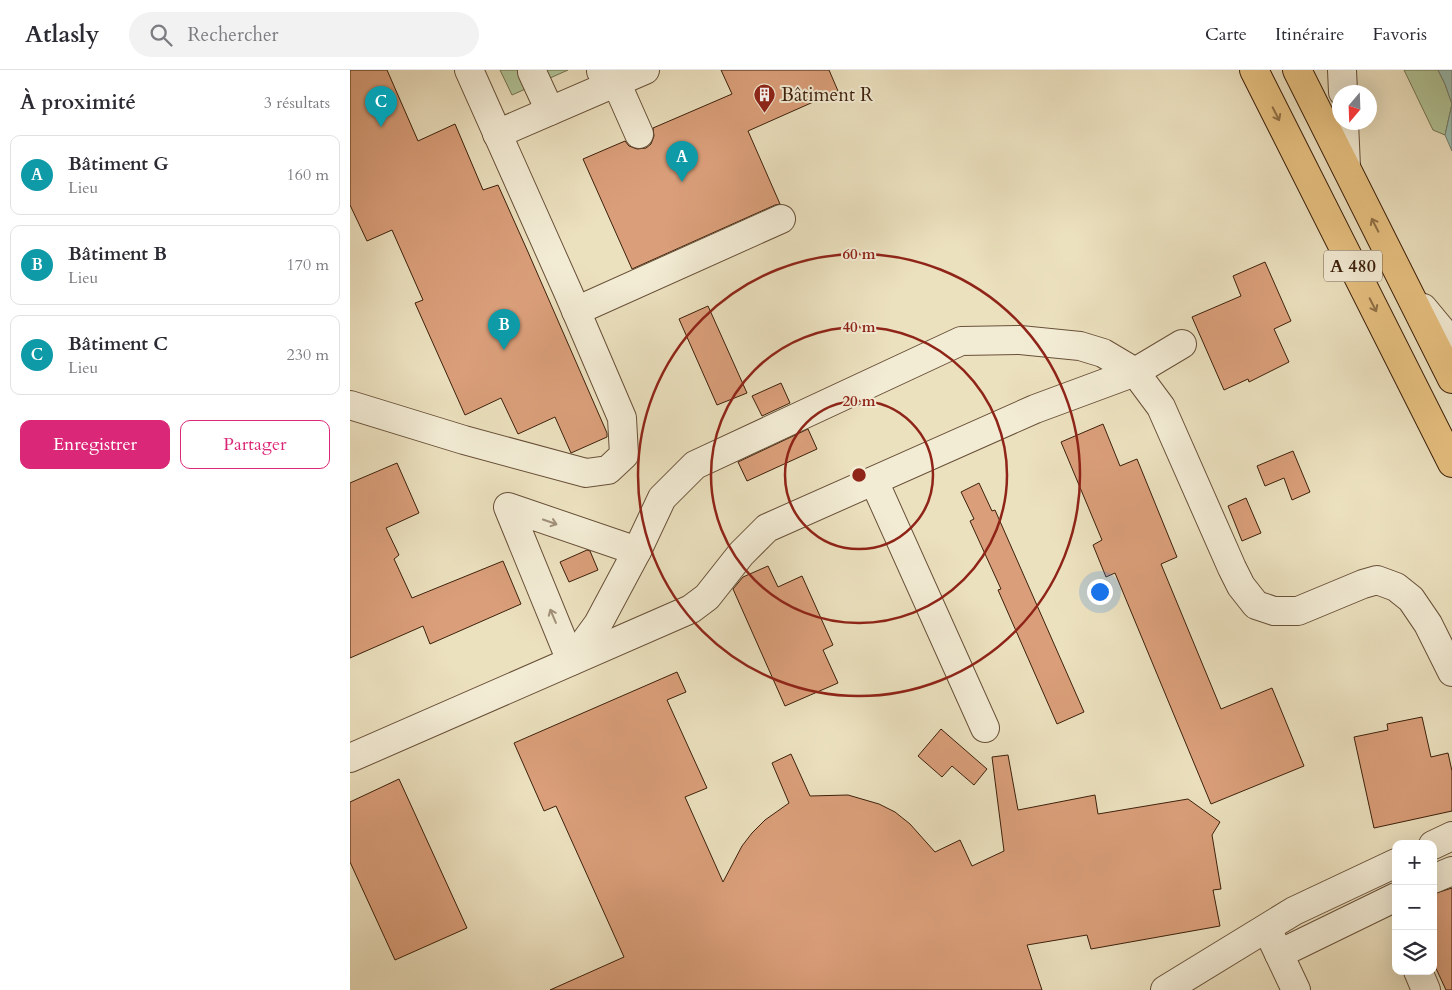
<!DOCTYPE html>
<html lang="fr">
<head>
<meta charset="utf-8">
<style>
  :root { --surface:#fff; --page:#f2f2f3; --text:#2b2b33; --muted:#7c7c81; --line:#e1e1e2; --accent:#db2777 }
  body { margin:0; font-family:Cardo,serif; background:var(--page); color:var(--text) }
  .controls { position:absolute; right:15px; bottom:15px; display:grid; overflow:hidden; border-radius:10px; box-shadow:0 5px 20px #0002 }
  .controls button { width:45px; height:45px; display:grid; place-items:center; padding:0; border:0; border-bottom:1px solid var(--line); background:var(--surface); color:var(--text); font:25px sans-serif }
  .compass { position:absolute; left:982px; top:15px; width:45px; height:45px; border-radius:50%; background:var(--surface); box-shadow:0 5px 20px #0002; rotate:199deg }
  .you { position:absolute; left:749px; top:521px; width:18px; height:18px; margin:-12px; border:4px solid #fff; border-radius:50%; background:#1a73e8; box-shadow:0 0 0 8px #1a73e833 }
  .badge { display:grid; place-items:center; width:32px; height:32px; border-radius:50%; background:var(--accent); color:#fff; font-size:16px; font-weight:700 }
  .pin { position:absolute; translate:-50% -41px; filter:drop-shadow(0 1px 2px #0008) }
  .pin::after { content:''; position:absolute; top:26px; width:18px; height:15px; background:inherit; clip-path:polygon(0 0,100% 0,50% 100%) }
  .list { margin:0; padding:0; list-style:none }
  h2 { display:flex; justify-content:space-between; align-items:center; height:65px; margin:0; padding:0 20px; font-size:21px }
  h2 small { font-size:16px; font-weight:400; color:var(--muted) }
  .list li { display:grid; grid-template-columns:32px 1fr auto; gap:15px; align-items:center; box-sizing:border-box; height:80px; margin:0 10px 10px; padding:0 10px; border:1px solid var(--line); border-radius:10px }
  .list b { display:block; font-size:19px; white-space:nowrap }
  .list p { margin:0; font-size:16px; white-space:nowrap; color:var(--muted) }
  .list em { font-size:16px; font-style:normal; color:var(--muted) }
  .actions { display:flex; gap:10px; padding:15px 20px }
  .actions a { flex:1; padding:11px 0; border:1px solid var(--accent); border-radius:10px; text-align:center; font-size:18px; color:var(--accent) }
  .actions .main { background:var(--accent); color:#fff }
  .icon { flex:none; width:28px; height:28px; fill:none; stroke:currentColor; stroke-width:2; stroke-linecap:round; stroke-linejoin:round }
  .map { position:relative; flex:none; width:1102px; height:920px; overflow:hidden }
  header { display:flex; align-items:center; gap:30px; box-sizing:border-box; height:70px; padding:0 25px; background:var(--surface); border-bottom:1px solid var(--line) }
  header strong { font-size:24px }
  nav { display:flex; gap:28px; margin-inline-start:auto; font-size:18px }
  .search { width:350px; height:45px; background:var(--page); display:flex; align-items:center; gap:12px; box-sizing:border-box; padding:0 18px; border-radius:28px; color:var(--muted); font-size:19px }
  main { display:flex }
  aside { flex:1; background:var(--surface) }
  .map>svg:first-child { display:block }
  .green { fill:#b1c497; stroke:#767251 }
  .water { fill:#99beb2; stroke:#747f6f }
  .building { fill:#da9f7a; stroke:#3c200b }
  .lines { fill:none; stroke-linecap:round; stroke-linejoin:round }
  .minor-casing { stroke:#685038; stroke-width:30 }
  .highway-casing { stroke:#3c200b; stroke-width:30 }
  .minor { stroke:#f3ecd5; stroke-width:28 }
  .highway { stroke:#e6c080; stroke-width:28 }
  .oneway { stroke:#917046 }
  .oneway2 { stroke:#a1907a }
  .ring { fill:none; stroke:#8f2418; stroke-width:2.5 }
  .labels { text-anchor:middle; stroke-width:4; stroke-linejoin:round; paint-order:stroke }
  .shield { fill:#f3ecd5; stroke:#735d48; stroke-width:1 }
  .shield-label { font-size:18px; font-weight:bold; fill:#3c200b }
  .poi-label { font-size:19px; fill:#3c200b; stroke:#f3ecd5; text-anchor:start }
  .centre { fill:#8f2418; stroke:#f3ecd5; stroke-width:2.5 }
  .ring-label { font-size:15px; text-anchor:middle; font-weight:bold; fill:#8f2418; stroke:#f3ecd5; stroke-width:4; stroke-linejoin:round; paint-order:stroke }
</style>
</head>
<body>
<header>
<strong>Atlasly</strong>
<div class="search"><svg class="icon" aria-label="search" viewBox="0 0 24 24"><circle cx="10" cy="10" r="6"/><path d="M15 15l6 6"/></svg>Rechercher</div>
<nav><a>Carte</a><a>Itinéraire</a><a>Favoris</a></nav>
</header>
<main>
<aside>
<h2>À proximité<small>3 résultats</small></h2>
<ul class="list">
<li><span class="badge" style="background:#0f9aa8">A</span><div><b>Bâtiment G</b><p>Lieu</p></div><em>160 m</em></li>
<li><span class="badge" style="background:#0f9aa8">B</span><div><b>Bâtiment B</b><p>Lieu</p></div><em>170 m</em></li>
<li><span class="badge" style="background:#0f9aa8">C</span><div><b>Bâtiment C</b><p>Lieu</p></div><em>230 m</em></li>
</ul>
<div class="actions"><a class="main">Enregistrer</a><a>Partager</a></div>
</aside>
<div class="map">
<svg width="1102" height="920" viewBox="0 0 1102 920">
  <rect width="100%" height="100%" fill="#ece1bf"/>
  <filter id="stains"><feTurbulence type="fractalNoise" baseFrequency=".004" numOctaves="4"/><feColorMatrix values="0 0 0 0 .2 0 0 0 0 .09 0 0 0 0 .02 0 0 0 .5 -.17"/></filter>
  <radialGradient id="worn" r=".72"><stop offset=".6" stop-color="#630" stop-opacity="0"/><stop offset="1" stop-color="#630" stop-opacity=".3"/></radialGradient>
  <!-- green -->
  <g class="green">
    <polygon points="150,0 218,0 162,25"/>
    <polygon points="1054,0 1088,0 1095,14 1102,34 1095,65 1083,60"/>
  </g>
  <!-- water -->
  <polygon class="water" points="1088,0 1102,0 1102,81 1095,65 1102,34 1095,14"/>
  <!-- building -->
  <g class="building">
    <polygon points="0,0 37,0 68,71 105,54 133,120 148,115 178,182 257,363 257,367 221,383 205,347 168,364 151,328 115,345 65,233 73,230 42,160 17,171 0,135"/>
    <polygon points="371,0 479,0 488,21 398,61 430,134 425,135 282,199 233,89 275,71 279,76 287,79 296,78 301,74 304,66 303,58 382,24"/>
    <polygon points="915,192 941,251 924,259 939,292 899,312 898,309 874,320 842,247 891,226 883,206"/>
    <polygon points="358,236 397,323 367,335 329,249"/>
    <polygon points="431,313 440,333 412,346 402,326"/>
    <polygon points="753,354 770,396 787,389 827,487 811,494 871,639 922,618 954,696 861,734 765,503 756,507 743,475 752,470 711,372"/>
    <polygon points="458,359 467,379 397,411 388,392"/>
    <polygon points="943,381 960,422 942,430 934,408 915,416 907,396"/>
    <polygon points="47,393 69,443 36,458 49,485 44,489 62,528 153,491 171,534 80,574 73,556 0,588 0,413"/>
    <polygon points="629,413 642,441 645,440 734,642 707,654 648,520 651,519 620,451 624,449 611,422"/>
    <polygon points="896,428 911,463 892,471 878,436"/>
    <polygon points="237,480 240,481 248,500 219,512 210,492"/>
    <polygon points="418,496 428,517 452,506 483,575 473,580 488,613 435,636 383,519 393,507"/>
    <polygon points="327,602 336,622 317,630 357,718 335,727 373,812 392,776 402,763 415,750 439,733 422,693 441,684 460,726 498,725 529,734 545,742 560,754 585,782 610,770 622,796 654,781 642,687 658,685 668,740 745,725 748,744 838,729 870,752 862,765 871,819 863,820 870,856 741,879 737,865 677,875 692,920 200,920 274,887 206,736 194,741 164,673"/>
    <polygon points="1072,647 1081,687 1098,683 1102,701 1102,741 1024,758 1004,667 1038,660 1037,654"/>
    <polygon points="591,659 637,699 624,715 602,696 592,707 568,686"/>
    <polygon points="49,709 117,858 45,890 0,792 0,732"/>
    <polygon points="1102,818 1102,920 1096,920 1083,892 1083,824"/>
  </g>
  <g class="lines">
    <defs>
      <g id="minor">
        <polyline points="992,0 993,22"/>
        <polyline points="251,1 266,12 289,64"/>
        <polyline points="182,2 200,41"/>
        <polyline points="994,52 996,97"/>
        <polyline points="147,64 295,0"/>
        <polyline points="1073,238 1102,273"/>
        <polyline points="226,241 431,149"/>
        <polyline points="0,335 114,370 236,403 258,400 274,385 272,348 218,222 119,0"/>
        <polyline points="524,411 635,658"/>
        <polyline points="221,591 248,554 287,481 312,428 345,395 611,271 670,270 730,276 753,283 785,302 811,337 882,498 891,516 906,535 924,541 948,541 1013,514 1027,510 1046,517 1061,529 1078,554 1102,602"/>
        <polyline points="221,591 158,437 287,481"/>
        <polyline points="0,688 341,539 357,527 391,484 417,458 685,339 785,302 832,274"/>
        <polyline points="1083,775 1102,766"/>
        <polyline points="1083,809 1102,801"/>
        <polyline points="921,867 946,920"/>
        <polyline points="929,884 1046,827"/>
        <polyline points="1068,901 1076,920"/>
        <polyline points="815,920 944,841 1046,793"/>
      </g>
      <g id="highway">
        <polyline points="904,0 1102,393"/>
        <polyline points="947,0 1102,309"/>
      </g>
    </defs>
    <!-- minor casing -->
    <use href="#minor" class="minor-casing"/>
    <!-- highway casing -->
    <use href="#highway" class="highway-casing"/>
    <!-- minor -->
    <use href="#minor" class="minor"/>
    <!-- highway -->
    <use href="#highway" class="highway"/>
  </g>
  <!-- one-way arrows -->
  <defs><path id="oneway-shaft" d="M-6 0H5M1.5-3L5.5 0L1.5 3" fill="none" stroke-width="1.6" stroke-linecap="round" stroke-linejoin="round" transform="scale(1.25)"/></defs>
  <g class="oneway">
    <use href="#oneway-shaft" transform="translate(926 44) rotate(63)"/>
    <use href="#oneway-shaft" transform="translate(1025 155) rotate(-117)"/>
    <use href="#oneway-shaft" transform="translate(1023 235) rotate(63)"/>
  </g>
  <g class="oneway2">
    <use href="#oneway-shaft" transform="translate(200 452) rotate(19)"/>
    <use href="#oneway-shaft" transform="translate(203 546) rotate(-113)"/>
  </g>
  <!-- distance rings -->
  <g class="ring">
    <circle cx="509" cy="405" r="74"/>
    <circle cx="509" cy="405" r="148"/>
    <circle cx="509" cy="405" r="221"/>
  </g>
  <!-- icons -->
  <defs>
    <symbol id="building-pin" viewBox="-11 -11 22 30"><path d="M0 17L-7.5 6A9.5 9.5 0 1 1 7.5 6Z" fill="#8f2418" stroke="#f3ecd5"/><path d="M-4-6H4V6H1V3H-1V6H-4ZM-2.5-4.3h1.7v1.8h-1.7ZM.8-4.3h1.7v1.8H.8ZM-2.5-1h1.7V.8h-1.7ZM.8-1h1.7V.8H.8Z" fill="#fff"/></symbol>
  </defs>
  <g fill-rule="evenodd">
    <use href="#building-pin" x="402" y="12" width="25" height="34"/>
  </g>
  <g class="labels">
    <!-- shield labels -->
    <rect class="shield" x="974" y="180.5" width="58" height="31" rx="4"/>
    <g class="shield-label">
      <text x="1003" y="202">A 480</text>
    </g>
    <!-- poi labels -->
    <g class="poi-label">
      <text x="431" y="31">Bâtiment R</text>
    </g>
  </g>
  <circle cx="509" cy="405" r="8" class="centre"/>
  <g class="ring-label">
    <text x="509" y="189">60 m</text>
    <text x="509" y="262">40 m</text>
    <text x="509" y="336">20 m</text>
  </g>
  <rect width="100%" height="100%" filter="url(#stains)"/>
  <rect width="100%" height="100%" fill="url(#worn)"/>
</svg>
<div class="controls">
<button>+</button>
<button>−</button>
<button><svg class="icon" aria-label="layers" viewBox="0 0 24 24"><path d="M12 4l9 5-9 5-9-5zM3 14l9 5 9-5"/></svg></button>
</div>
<svg class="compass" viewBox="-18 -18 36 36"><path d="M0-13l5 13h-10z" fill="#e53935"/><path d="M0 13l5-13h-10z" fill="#7c7c81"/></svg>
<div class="you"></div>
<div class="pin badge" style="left:332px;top:112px;background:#0f9aa8">A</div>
<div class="pin badge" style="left:154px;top:280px;background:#0f9aa8">B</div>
<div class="pin badge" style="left:31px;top:57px;background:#0f9aa8">C</div>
</div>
</main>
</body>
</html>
